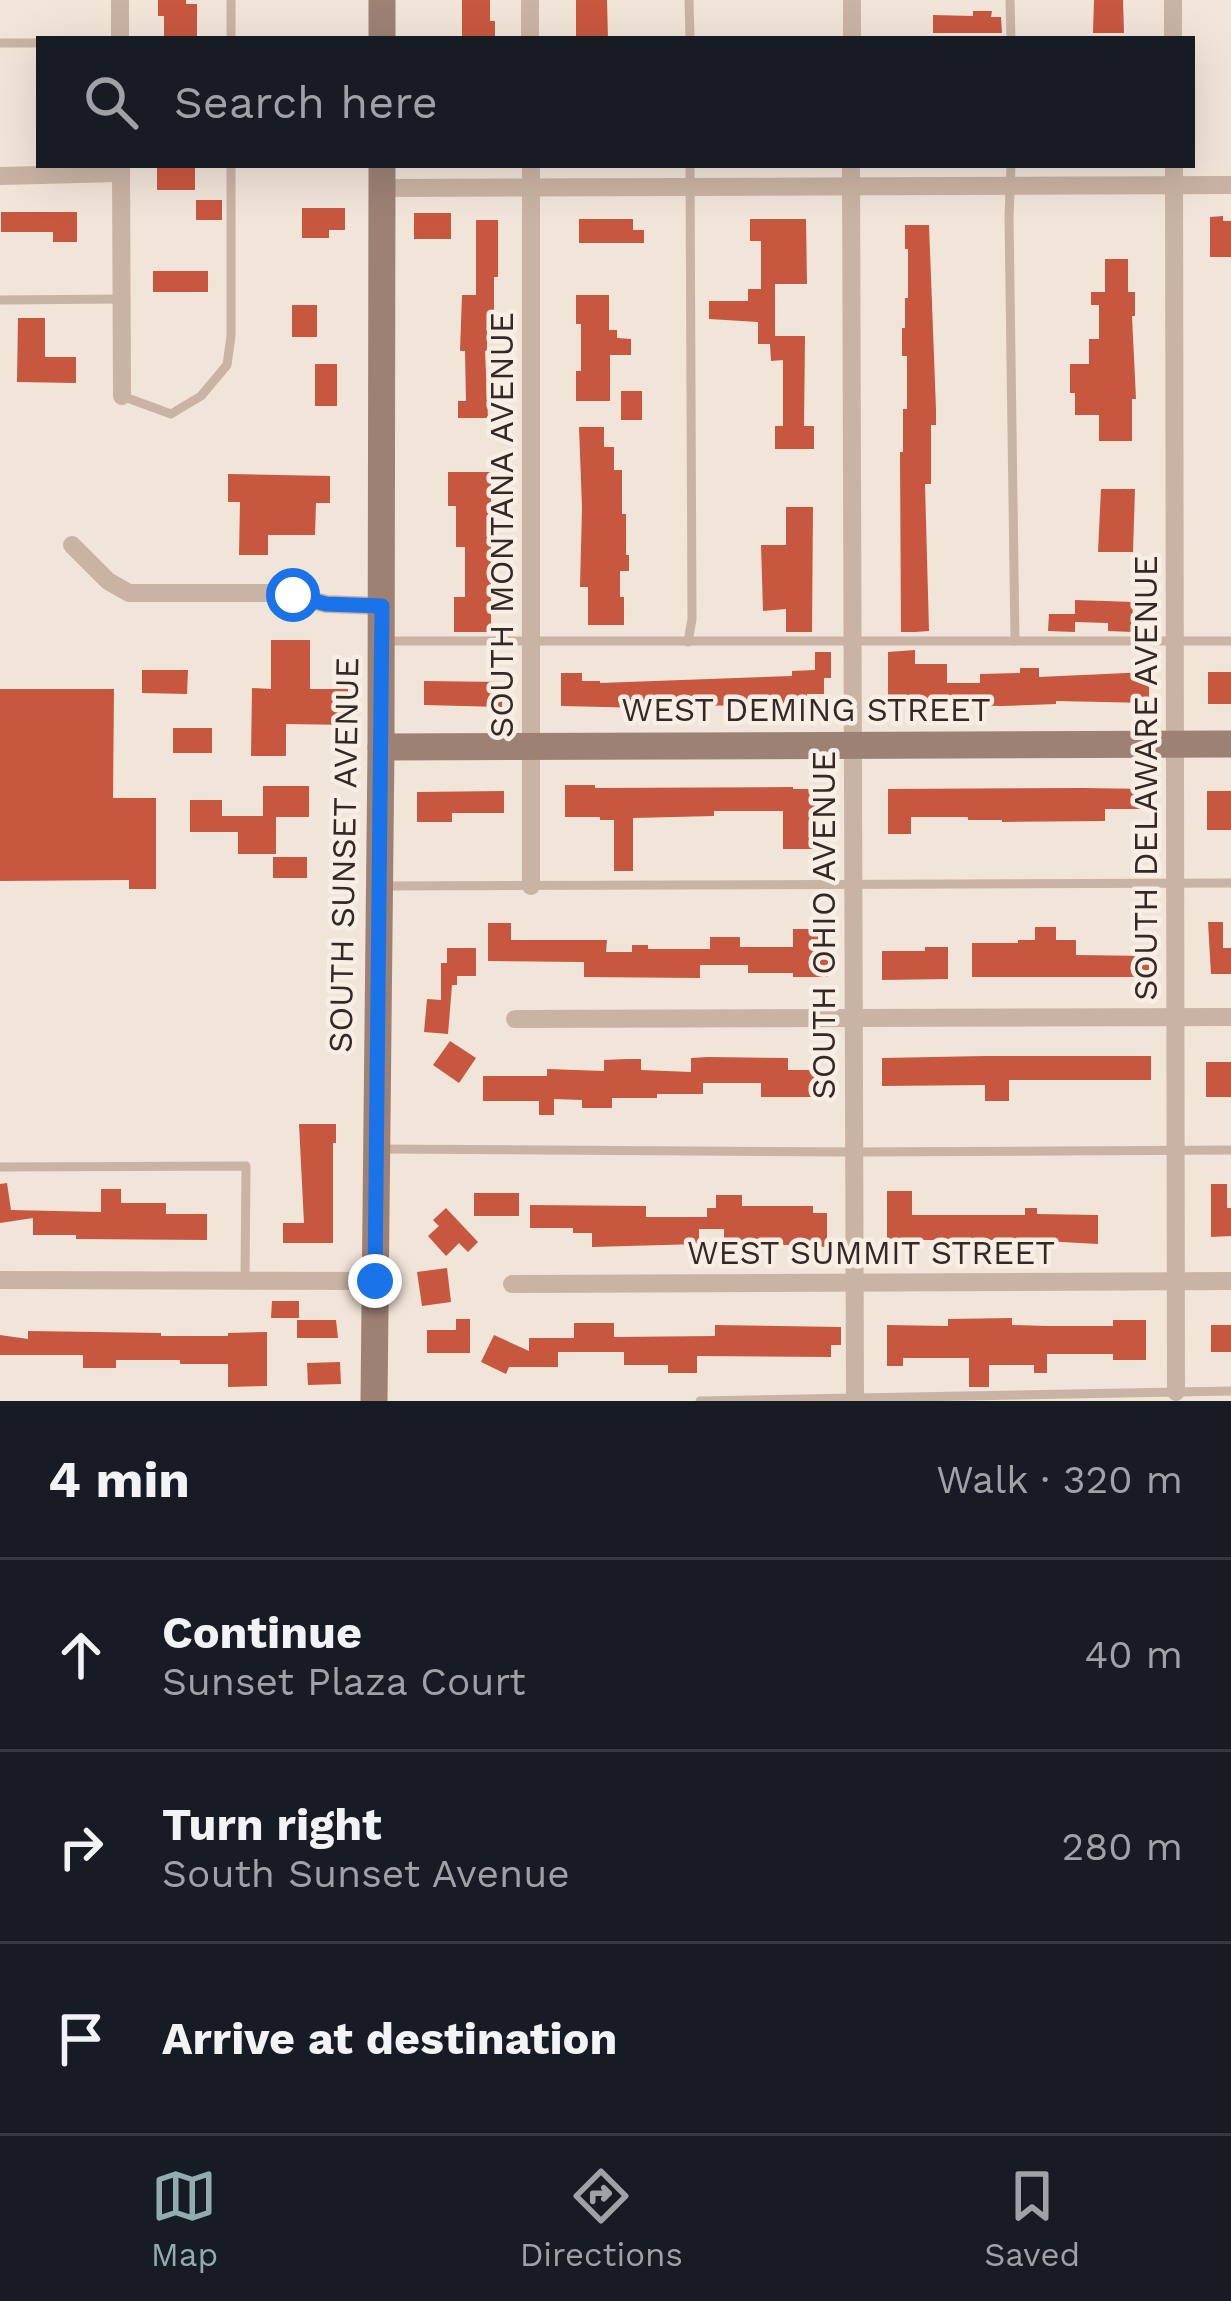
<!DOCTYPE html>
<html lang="en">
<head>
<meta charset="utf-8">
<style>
  :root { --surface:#171b24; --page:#242831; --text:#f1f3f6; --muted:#9ea1a6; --line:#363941; --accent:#91acae }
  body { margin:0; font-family:"Work Sans",sans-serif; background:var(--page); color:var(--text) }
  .stop { position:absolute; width:36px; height:36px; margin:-27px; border:9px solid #1a73e8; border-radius:50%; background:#fff }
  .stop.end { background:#1a73e8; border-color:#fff; box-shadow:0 3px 12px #0008 }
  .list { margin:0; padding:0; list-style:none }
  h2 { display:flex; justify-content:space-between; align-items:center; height:156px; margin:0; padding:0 48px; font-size:51px }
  h2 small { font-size:39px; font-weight:400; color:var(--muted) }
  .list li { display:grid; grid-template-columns:78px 1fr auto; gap:36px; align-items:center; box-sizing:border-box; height:192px; padding:0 48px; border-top:3px solid var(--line) }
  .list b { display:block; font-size:45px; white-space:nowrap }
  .list p { margin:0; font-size:39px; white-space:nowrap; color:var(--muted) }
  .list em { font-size:39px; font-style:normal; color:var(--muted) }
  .icon { flex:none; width:66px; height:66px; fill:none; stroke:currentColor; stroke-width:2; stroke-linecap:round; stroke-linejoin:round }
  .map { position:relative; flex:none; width:1231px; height:1401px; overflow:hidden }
  .search { position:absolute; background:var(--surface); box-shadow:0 12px 48px #0002; left:36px; right:36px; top:36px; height:132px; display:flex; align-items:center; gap:30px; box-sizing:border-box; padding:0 42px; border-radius:0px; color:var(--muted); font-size:45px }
  .sheet { height:732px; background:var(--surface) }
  nav { display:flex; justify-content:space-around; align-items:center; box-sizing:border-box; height:168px; border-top:3px solid var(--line); background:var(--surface); font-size:33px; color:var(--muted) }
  nav a { display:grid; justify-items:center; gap:6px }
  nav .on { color:var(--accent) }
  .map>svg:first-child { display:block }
  .building { fill:#c8573f }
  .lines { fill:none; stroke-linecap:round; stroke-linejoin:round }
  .lane { stroke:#c9b3a4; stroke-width:9 }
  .street { stroke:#c9b3a4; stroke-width:18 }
  .secondary { stroke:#9d8175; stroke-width:27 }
  .route { stroke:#1a73e8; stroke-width:15 }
  .labels { text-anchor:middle; stroke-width:9; stroke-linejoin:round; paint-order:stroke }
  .street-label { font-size:33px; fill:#342926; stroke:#f9eee4 }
</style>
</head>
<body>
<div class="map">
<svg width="1231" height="1401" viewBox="0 0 1231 1401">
  <rect width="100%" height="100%" fill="#f1e4d8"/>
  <!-- building -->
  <g class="building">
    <polygon points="158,0 186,0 186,4 197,4 197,39 164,39 164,16 158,16"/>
    <polygon points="462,0 490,0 490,21 495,21 495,39 462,39"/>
    <polygon points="576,0 607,0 608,39 576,39"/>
    <polygon points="1094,0 1123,0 1124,33 1093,33"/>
    <polygon points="973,11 992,11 991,17 1001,17 1002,33 933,33 933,15 973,16"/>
    <rect x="157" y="165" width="38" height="25"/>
    <rect x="196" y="200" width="26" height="20"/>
    <polygon points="302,208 345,208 345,230 329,230 329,238 302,238"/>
    <polygon points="1,212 77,212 77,242 53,242 53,232 1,232"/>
    <rect x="414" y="213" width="37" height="26"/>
    <polygon points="1223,216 1223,221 1231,221 1231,257 1210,257 1210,217"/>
    <polygon points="579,219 633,219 633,230 644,230 644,243 579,243"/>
    <polygon points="750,219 806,219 807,284 775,284 775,336 805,336 804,426 814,426 814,449 775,449 775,426 783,426 783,360 771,361 770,344 758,344 758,322 709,319 709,301 748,301 748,289 761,289 761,241 750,241"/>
    <polygon points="476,220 498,220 498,277 494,277 494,317 487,317 487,351 485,351 488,418 458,418 458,401 466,401 465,351 460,351 462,295 476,295"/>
    <polygon points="905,225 929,225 936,409 936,425 931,425 931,484 925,484 929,631 915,632 901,632 900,452 903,452 903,409 907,409 907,356 902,356 902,328 905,328 905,298 908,298 908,249 905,249"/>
    <polygon points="1105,259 1128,259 1128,292 1135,292 1135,316 1132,316 1136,399 1132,399 1132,441 1099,441 1099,415 1075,415 1075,393 1070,393 1070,364 1089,364 1089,339 1099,339 1099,305 1091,305 1091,292 1105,292"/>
    <rect x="153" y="271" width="55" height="21"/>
    <polygon points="576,295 609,295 609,330 617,330 617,338 631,339 631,355 610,355 610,401 576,401 576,371 581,371 581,324 576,324"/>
    <rect x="292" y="305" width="25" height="32"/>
    <polygon points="18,318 45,318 45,357 76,357 76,383 17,382"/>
    <rect x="315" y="364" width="22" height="42"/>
    <rect x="621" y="391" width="21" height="29"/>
    <polygon points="579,427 604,427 604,447 614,447 614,470 622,470 622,514 626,514 626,555 629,555 629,571 620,571 620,597 624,597 624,625 588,625 588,587 580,587 582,508"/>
    <polygon points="448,472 491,472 491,632 454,632 454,597 465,597 465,547 456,547 456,506 448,506"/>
    <polygon points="228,474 330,476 330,503 316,503 315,535 268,535 268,555 239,555 240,502 228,502"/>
    <polygon points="1101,489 1135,489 1133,552 1098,552"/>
    <polygon points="786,507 813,507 812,632 786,632 786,609 763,611 761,545 786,545"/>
    <polygon points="1075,600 1133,602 1132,632 1108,631 1108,623 1075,622 1075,632 1048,631 1049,614 1075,614"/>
    <polygon points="271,640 310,640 310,689 348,689 348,725 286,724 286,756 251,756 252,688 271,689"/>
    <polygon points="915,650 915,664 947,664 947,683 980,683 980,674 1020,673 1020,668 1039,668 1039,677 1149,672 1149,703 1056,701 1056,704 1002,706 888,704 888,652"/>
    <polygon points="815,652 831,652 831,678 824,678 824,694 807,694 808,705 646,706 646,708 561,706 561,673 582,673 582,681 600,681 600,683 792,676 792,671 815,670"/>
    <polygon points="142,670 188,670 187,694 142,693"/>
    <rect x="1208" y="672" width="23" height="32"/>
    <polygon points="424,681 502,682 502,707 424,705"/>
    <polygon points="0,689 114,689 113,798 156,798 156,889 129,889 129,880 0,881"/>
    <rect x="173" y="728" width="39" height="25"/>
    <polygon points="565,785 595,785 595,788 793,787 793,789 827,789 827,849 783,849 783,811 714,811 714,816 633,818 633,871 614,871 614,820 600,820 600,817 565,817"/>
    <polygon points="263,786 309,786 309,817 276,817 276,854 238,854 238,832 190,832 190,800 222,800 222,816 263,816"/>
    <polygon points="1082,788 1149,789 1149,809 1105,809 1105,821 1002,822 1002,820 968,820 968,817 911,817 911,834 888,834 888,789"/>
    <polygon points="504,791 504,813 452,813 452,822 417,822 417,792"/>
    <rect x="1207" y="791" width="24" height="39"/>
    <rect x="273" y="857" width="34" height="21"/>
    <polygon points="1208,922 1223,922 1223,948 1231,948 1231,974 1211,974"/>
    <polygon points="488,923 511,923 511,940 607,940 606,952 632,952 632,945 648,945 648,949 710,949 710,937 740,937 740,947 793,947 793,929 829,929 828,977 793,977 793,973 748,973 748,965 700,965 700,978 584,977 584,962 488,961"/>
    <polygon points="1035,927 1056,927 1056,940 1076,940 1076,955 1149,956 1149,977 972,977 972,943 1018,943 1018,940 1035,940"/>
    <polygon points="925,947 948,947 948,979 882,980 882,951 925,951"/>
    <polygon points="447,948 476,948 476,976 457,976 457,985 452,985 448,1034 424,1032 427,999 441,1000 441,963 447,963"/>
    <polygon points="450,1041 476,1058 459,1083 433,1065"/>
    <polygon points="985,1056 1151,1056 1151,1080 1009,1080 1009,1101 985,1101 985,1085 882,1086 882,1058"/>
    <polygon points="708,1057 788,1058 788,1070 825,1070 825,1097 761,1097 761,1083 703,1083 703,1094 657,1094 657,1098 612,1098 612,1108 582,1108 582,1100 554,1099 554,1115 539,1115 539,1101 483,1101 483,1076 547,1076 547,1069 604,1071 604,1060 627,1059 641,1059 641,1070 691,1072 691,1058"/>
    <rect x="1206" y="1062" width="25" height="35"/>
    <polygon points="299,1124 336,1124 336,1143 333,1143 333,1243 283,1243 283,1223 304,1223"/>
    <polygon points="7,1183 11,1210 101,1212 101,1189 121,1189 121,1203 166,1203 166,1214 207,1214 207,1240 76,1239 76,1235 33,1235 33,1218 0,1223 0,1184"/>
    <polygon points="1211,1184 1227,1184 1227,1208 1231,1208 1231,1236 1211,1237"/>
    <polygon points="887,1191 912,1191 912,1215 1025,1215 1025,1208 1037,1208 1037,1214 1098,1215 1098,1244 1025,1240 887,1240"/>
    <rect x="474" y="1193" width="45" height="23"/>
    <polygon points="716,1195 742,1195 742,1206 813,1206 813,1213 827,1213 827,1247 724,1242 724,1229 699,1229 699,1244 592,1247 592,1233 573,1233 573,1228 530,1228 530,1205 646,1206 646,1217 707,1217 707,1208 716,1208"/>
    <polygon points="446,1208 478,1242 468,1252 459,1243 446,1256 428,1236 439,1226 433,1220"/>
    <polygon points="447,1268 451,1302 422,1306 417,1272"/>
    <polygon points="272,1301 299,1301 299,1318 271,1318"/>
    <polygon points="1012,1318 1012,1325 1047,1326 1113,1326 1113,1320 1146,1320 1146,1360 1113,1360 1113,1354 1047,1354 1047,1373 1034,1373 1034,1365 989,1365 989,1387 969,1387 969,1358 903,1358 903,1366 887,1366 887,1325 948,1326 948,1319"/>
    <polygon points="456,1319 470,1319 470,1353 427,1353 427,1330 456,1330"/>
    <polygon points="297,1320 336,1320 338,1338 297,1338"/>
    <polygon points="574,1323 614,1323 614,1337 715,1336 715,1325 841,1327 841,1345 831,1345 831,1357 697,1356 697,1373 668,1373 668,1365 624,1365 624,1352 558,1352 558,1367 509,1367 506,1374 481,1362 494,1335 529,1351 529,1338 574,1338"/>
    <rect x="1211" y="1325" width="20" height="27"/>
    <polygon points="28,1331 161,1333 161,1336 228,1336 228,1333 267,1332 267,1386 228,1387 228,1364 180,1364 180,1360 116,1360 116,1368 83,1368 83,1355 0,1355 0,1335 28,1339"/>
    <polygon points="340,1362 341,1384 308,1385 307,1363"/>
  </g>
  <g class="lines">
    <!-- lane -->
    <g class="lane">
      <polyline points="689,0 690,39"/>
      <polyline points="1010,0 1011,39"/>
      <polyline points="231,39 231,0"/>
      <polyline points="0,43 39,43"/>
      <polyline points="1011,165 1009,217 1015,641"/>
      <polyline points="0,300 122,299"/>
      <polyline points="122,396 171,414 201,396 227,365 231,336 231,165"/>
      <polyline points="384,641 1231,641"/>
      <polyline points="688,642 692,619 690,165"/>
      <polyline points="384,886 1231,883"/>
      <polyline points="382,1149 854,1152 1231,1150"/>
      <polyline points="0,1167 246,1166 245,1281"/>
      <polyline points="700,1401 1231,1391"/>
    </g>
    <!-- street -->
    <g class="street">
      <polyline points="120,0 120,39"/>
      <polyline points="530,0 530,39"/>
      <polyline points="1173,0 1173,39"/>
      <polyline points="852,39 852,0"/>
      <polyline points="121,165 122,396"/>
      <polyline points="531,165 531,886"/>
      <polyline points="851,165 855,1397"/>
      <polyline points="1174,165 1176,1392"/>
      <polyline points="0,176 121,173"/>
      <polyline points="382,188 1231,185"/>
      <polyline points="72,545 108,581 129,593 268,593 293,595 326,604 381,606"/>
      <polyline points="515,1019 1231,1017"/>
      <polyline points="0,1280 375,1281"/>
      <polyline points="512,1284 1231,1281"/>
    </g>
    <!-- secondary -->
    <g class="secondary">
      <polyline points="382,0 382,39"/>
      <polyline points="381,747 1231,744"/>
      <polyline points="374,1401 381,747 382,165"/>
    </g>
  </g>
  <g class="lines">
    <!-- route -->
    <polyline class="route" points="293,595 326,604 382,606 375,1281"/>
  </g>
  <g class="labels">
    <!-- street labels -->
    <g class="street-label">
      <text transform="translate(501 525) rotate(-90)" y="12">SOUTH MONTANA AVENUE</text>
      <text x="806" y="721">WEST DEMING STREET</text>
      <text transform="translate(1145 778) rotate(-90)" y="12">SOUTH DELAWARE AVENUE</text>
      <text transform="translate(343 855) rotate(-89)" y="12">SOUTH SUNSET AVENUE</text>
      <text transform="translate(823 925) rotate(-90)" y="12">SOUTH OHIO AVENUE</text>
      <text x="871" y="1264">WEST SUMMIT STREET</text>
    </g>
  </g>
</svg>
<div class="stop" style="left:293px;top:595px"></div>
<div class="stop end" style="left:375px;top:1281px"></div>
<div class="search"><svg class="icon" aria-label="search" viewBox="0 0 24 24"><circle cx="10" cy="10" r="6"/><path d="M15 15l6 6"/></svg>Search here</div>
</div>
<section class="sheet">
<h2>4 min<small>Walk · 320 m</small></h2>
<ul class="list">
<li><svg class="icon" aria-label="ahead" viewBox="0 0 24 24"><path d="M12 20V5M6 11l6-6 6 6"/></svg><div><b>Continue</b><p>Sunset Plaza Court</p></div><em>40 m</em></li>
<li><svg class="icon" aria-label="right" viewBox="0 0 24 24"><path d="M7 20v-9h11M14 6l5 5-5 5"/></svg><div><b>Turn right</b><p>South Sunset Avenue</p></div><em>280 m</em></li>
<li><svg class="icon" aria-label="arrive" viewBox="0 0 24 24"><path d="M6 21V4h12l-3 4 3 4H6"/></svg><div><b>Arrive at destination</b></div></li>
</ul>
</section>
<nav>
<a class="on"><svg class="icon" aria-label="map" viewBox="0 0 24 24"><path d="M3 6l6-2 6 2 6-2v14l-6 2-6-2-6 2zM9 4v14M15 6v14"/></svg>Map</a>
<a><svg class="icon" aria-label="directions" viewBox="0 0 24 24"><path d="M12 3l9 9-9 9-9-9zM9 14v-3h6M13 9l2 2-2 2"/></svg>Directions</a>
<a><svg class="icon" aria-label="saved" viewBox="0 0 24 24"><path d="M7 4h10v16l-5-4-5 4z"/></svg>Saved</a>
</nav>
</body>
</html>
